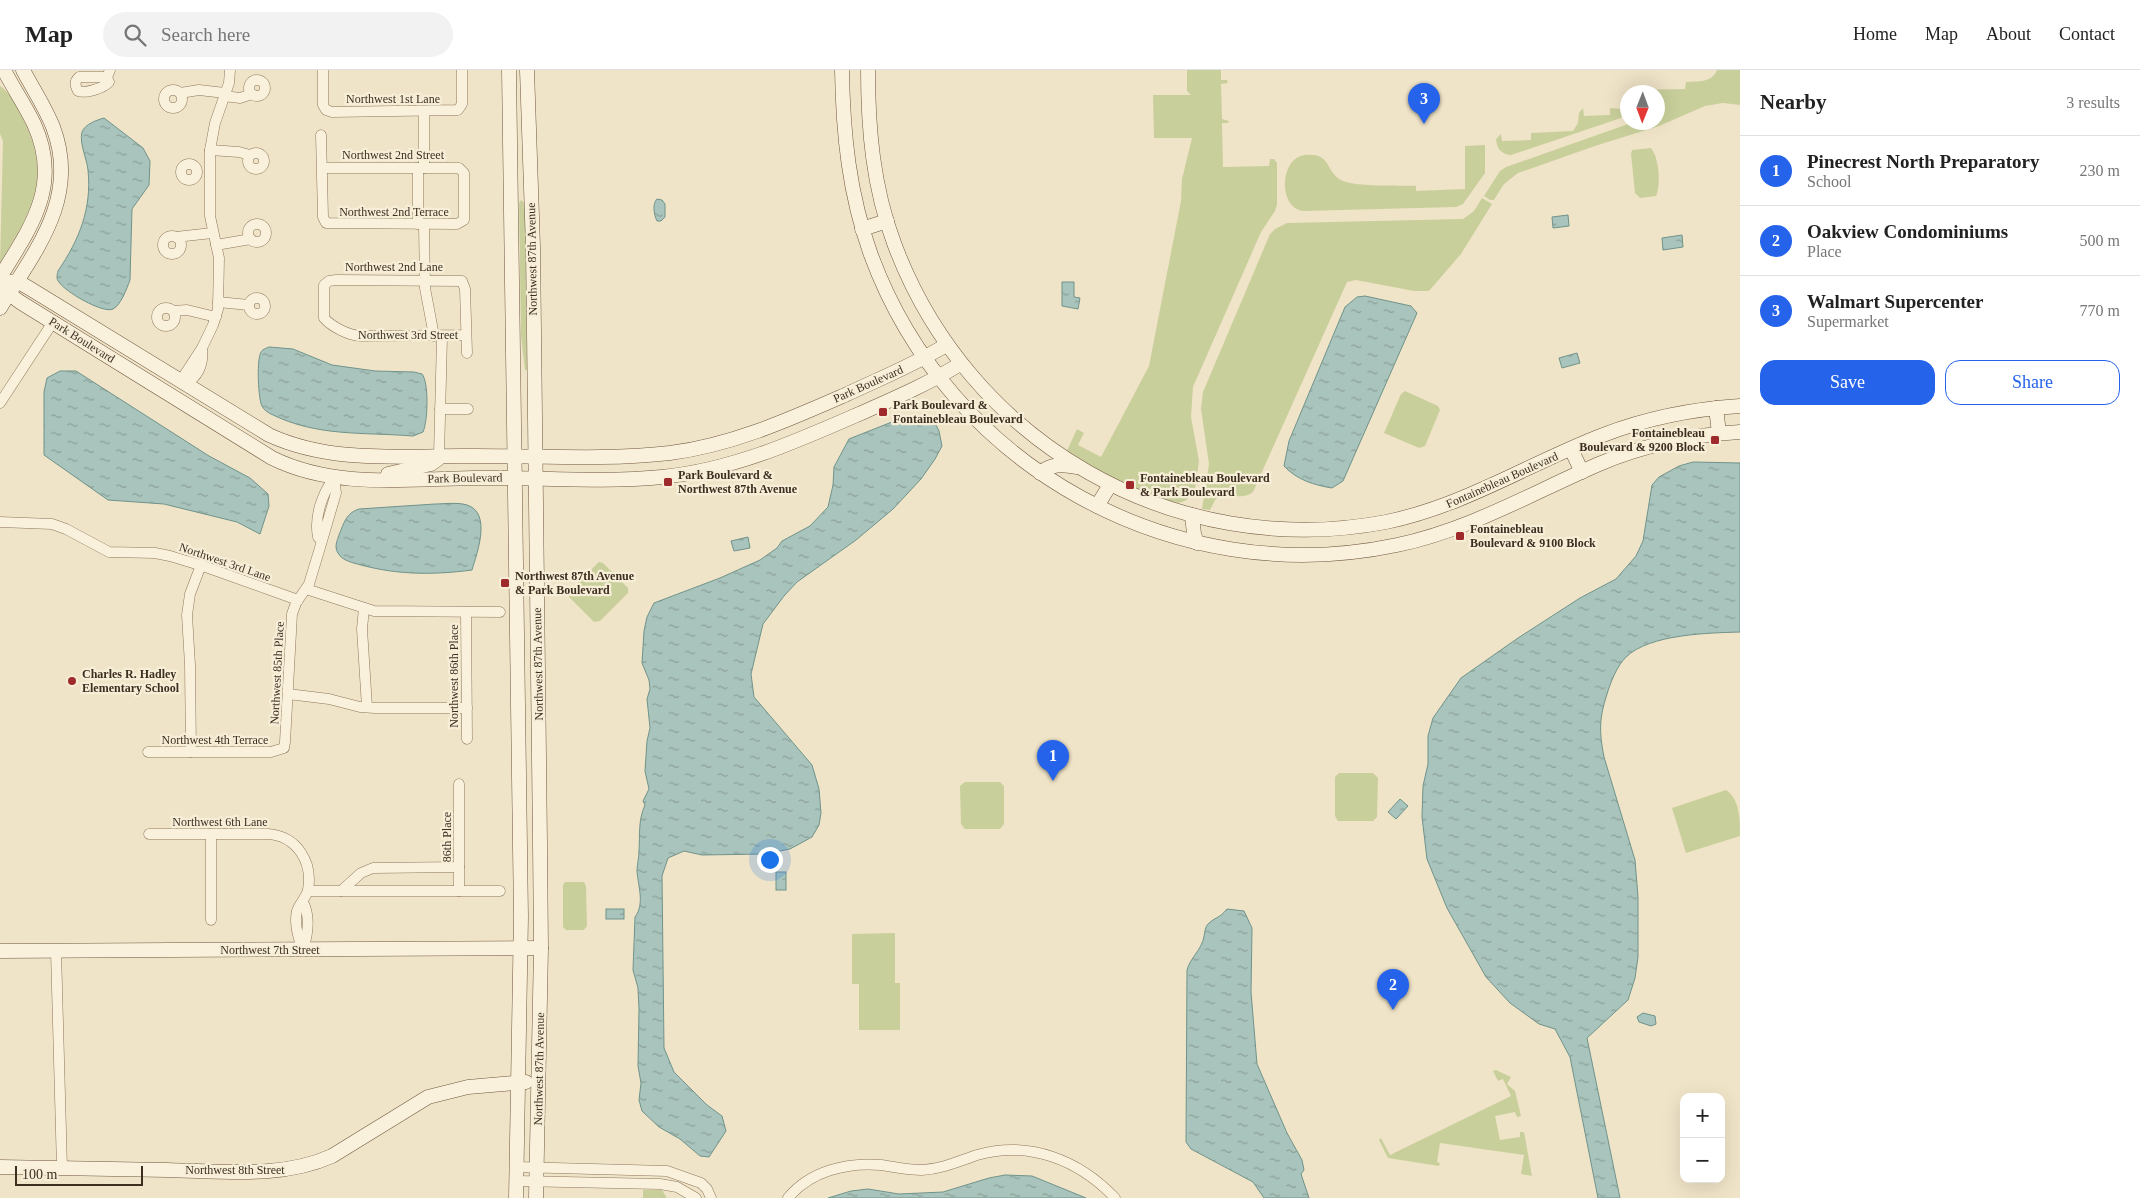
<!DOCTYPE html>
<html lang="en">
<head>
<meta charset="utf-8">
<style>
  :root { --surface:#fff; --page:#f2f2f2; --text:#222; --muted:#767676; --line:#e0e0e0; --accent:#2563eb }
  body { margin:0; font-family:Georgia,serif; background:var(--page); color:var(--text) }
  .controls { position:absolute; right:15px; bottom:15px; display:grid; overflow:hidden; border-radius:10px; box-shadow:0 5px 20px #0002 }
  .controls button { width:45px; height:45px; display:grid; place-items:center; padding:0; border:0; border-bottom:1px solid var(--line); background:var(--surface); color:var(--text); font:25px sans-serif }
  .compass { position:absolute; left:1620px; top:15px; width:45px; height:45px; border-radius:50%; background:var(--surface); box-shadow:0 5px 20px #0002; rotate:181deg }
  .scale { position:absolute; left:15px; bottom:12px; width:128px; box-sizing:border-box; padding-left:5px; border:2px solid #3d2e20; border-top:0; font-size:14px; line-height:18px; white-space:nowrap; color:#3d2e20; -webkit-text-stroke:4px #f7eed8; paint-order:stroke }
  .you { position:absolute; left:769px; top:789px; width:18px; height:18px; margin:-12px; border:4px solid #fff; border-radius:50%; background:#1a73e8; box-shadow:0 0 0 8px #1a73e833 }
  .badge { display:grid; place-items:center; width:32px; height:32px; border-radius:50%; background:var(--accent); color:#fff; font-size:16px; font-weight:700 }
  .pin { position:absolute; translate:-50% -41px; filter:drop-shadow(0 1px 2px #0008) }
  .pin::after { content:''; position:absolute; top:26px; width:18px; height:15px; background:inherit; clip-path:polygon(0 0,100% 0,50% 100%) }
  .list { margin:0; padding:0; list-style:none }
  h2 { display:flex; justify-content:space-between; align-items:center; height:65px; margin:0; padding:0 20px; font-size:21px }
  h2 small { font-size:16px; font-weight:400; color:var(--muted) }
  .list li { display:grid; grid-template-columns:32px 1fr auto; gap:15px; align-items:center; box-sizing:border-box; height:70px; padding:0 20px; border-top:1px solid var(--line) }
  .list b { display:block; font-size:19px; white-space:nowrap }
  .list p { margin:0; font-size:16px; white-space:nowrap; color:var(--muted) }
  .list em { font-size:16px; font-style:normal; color:var(--muted) }
  .actions { display:flex; gap:10px; padding:15px 20px }
  .actions a { flex:1; padding:11px 0; border:1px solid var(--accent); border-radius:15px; text-align:center; font-size:18px; color:var(--accent) }
  .actions .main { background:var(--accent); color:#fff }
  .icon { flex:none; width:28px; height:28px; fill:none; stroke:currentColor; stroke-width:2; stroke-linecap:round; stroke-linejoin:round }
  .map { position:relative; flex:none; width:1740px; height:1128px; overflow:hidden }
  header { display:flex; align-items:center; gap:30px; box-sizing:border-box; height:70px; padding:0 25px; background:var(--surface); border-bottom:1px solid var(--line) }
  header strong { font-size:24px }
  nav { display:flex; gap:28px; margin-inline-start:auto; font-size:18px }
  .search { width:350px; height:45px; background:var(--page); display:flex; align-items:center; gap:12px; box-sizing:border-box; padding:0 18px; border-radius:28px; color:var(--muted); font-size:19px }
  main { display:flex }
  aside { flex:1; background:var(--surface) }
  .map>svg:first-child { display:block }
  .grass { fill:#c9cf9b }
  .water { fill:url(#water-ripples); stroke:#6f938a }
  .lines { fill:none; stroke-linecap:round; stroke-linejoin:round }
  .street-casing { stroke:#8d765c; stroke-width:11 }
  .secondary-casing { stroke:#6f573f; stroke-width:15 }
  .street { stroke:#faf1dc; stroke-width:10 }
  .secondary { stroke:#faf1dc; stroke-width:14 }
  .poi-dot { fill:#9e2a2b; stroke:#f7eed8; stroke-width:2 }
  .labels { text-anchor:middle; stroke-width:4.5; stroke-linejoin:round; paint-order:stroke }
  .street-label { font-size:12px; fill:#3d2e20; stroke:#f7eed8 }
  .poi-label { font-size:12px; font-weight:bold; fill:#3d2e20; stroke:#f7eed8; text-anchor:start }
</style>
</head>
<body>
<header>
<strong>Map</strong>
<div class="search"><svg class="icon" aria-label="search" viewBox="0 0 24 24"><circle cx="10" cy="10" r="6"/><path d="M15 15l6 6"/></svg>Search here</div>
<nav><a>Home</a><a>Map</a><a>About</a><a>Contact</a></nav>
</header>
<main>
<div class="map">
<svg width="1740" height="1128" viewBox="0 0 1740 1128">
  <defs>
    <pattern id="water-ripples" width="26" height="14" patternUnits="userSpaceOnUse" patternTransform="scale(1.25)"><rect width="26" height="14" fill="#a9c4bc"/><path d="M2 4q2-2 4 0t4 0M15 11q2-2 4 0t4 0" fill="none" stroke="#8ba098"/></pattern>
  </defs>
  <rect width="100%" height="100%" fill="#f0e4c8"/>
  <!-- grass -->
  <g class="grass">
    <polygon points="1187,0 1221,0 1221,10 1227,10 1228,13 1221,14 1222,49 1229,51 1228,53 1222,53 1223,97 1269,96 1270,89 1274,89 1277,93 1277,135 1275,141 1261,162 1193,317 1191,347 1199,391 1195,419 1190,426 1185,431 1178,433 1146,425 1066,383 1077,359 1084,363 1078,375 1101,387 1149,296 1181,131 1182,109 1192,68 1154,68 1153,25 1191,25 1187,21"/>
    <path d="M1717,0H1740V35L1723,33L1705,36L1659,56L1595,76L1518,103L1504,114L1494,130H1490L1484,126L1500,101L1506,97L1631,53L1658,52V22H1638V20L1685,19L1686,12C1698,11 1712,13 1717,0Z"/>
    <path d="M0,16C10,22 17,37 22,47C53,106 32,141 0,193L3,71L0,64Z"/>
    <path d="M1583,38L1584,46L1610,45V38L1622,39L1624,43L1621,48L1511,85C1500,84 1497,78 1496,69L1501,64L1502,71L1531,70V63L1573,61L1578,53L1579,43Z"/>
    <path d="M1485,75V103L1463,134L1456,137L1304,141C1278,139 1279,88 1305,85C1332,82 1325,103 1343,111C1358,117 1398,115 1416,116V121L1465,119V76Z"/>
    <path d="M1651,78C1659,87 1661,115 1656,126L1640,128L1635,123L1631,84L1632,80Z"/>
    <path d="M1482,128L1492,134L1461,184L1429,221H1414L1356,210L1347,212L1253,422C1244,430 1232,424 1220,425L1215,430L1210,440L1202,439L1209,394L1201,339L1203,322L1270,164L1275,159L1287,153L1463,149L1474,141Z"/>
    <polygon points="521,130 525,133 527,300 525,300 521,266 519,133"/>
    <polygon points="1405,321 1438,336 1440,340 1425,376 1419,378 1384,363 1401,324"/>
    <polygon points="599,492 603,493 628,518 628,523 600,551 594,552 569,527 569,521"/>
    <polygon points="1339,703 1373,703 1378,708 1377,747 1373,751 1338,751 1335,746 1335,707"/>
    <polygon points="965,712 1000,712 1004,716 1004,754 1000,759 965,759 961,754 960,716"/>
    <path d="M1726,720C1740,729 1740,751 1740,766L1686,783L1672,738Z"/>
    <polygon points="565,812 584,812 586,816 587,856 584,860 566,860 563,857 563,815"/>
    <polygon points="895,863 895,913 900,913 900,960 859,960 859,914 852,914 852,864"/>
    <polygon points="1496,1000 1511,1007 1507,1014 1515,1021 1521,1046 1517,1047 1515,1042 1495,1046 1500,1070 1520,1067 1520,1062 1524,1062 1532,1106 1521,1104 1524,1085 1440,1073 1437,1092 1440,1093 1439,1096 1388,1088 1379,1070 1381,1068 1390,1085 1511,1026 1503,1009 1498,1011 1493,1001"/>
    <polygon points="643,1120 662,1120 667,1128 643,1128"/>
  </g>
  <!-- water -->
  <g class="water">
    <path d="M104,48L143,78L150,91L149,115L132,139L130,210C127,218 121,235 113,239C103,244 64,221 59,212C56,209 57,205 58,201C79,170 92,139 88,100C87,89 79,73 82,62C85,54 97,50 104,48Z"/>
    <path d="M657,129L662,130L665,134V147L661,151H657C654,145 652,134 657,129Z"/>
    <polygon points="1568,145 1569,156 1553,158 1552,147"/>
    <polygon points="1682,165 1683,177 1663,180 1662,168"/>
    <polygon points="1062,212 1074,212 1074,227 1080,228 1078,239 1062,236"/>
    <path d="M1365,226L1411,236L1417,243L1343,411L1332,418C1314,415 1297,410 1284,396L1289,371L1345,237L1357,227Z"/>
    <path d="M269,277L293,279L332,295L375,301L414,302L422,304C429,312 428,351 423,362L413,366C363,362 317,367 271,344C267,342 264,340 262,336C258,328 257,293 260,285C261,280 264,279 269,277Z"/>
    <polygon points="1577,283 1580,293 1562,298 1559,288"/>
    <polygon points="60,301 76,301 209,386 250,408 268,424 269,436 260,464 237,452 164,434 108,430 44,385 44,322 47,308"/>
    <path d="M907,346L932,347L939,361L942,376L935,389L921,409L893,439L856,470L797,512L784,526L763,554L751,604L754,627L812,695L819,719L821,743L819,755L812,767L790,779L764,784L702,785L684,781L668,788L662,806L664,978L674,1002L707,1035L722,1046L726,1061L709,1087L700,1086L680,1069L659,1057L642,1041L639,1030L641,1013L638,996L639,939L638,918L633,900L635,847C645,834 638,816 637,801C637,795 639,788 639,781C640,765 638,750 645,735L643,731L649,719L645,701L647,671L650,658L647,629L650,619L649,610L642,593L644,561L647,547L654,533L720,508L760,490L777,478L782,471L810,456L828,437L833,415L834,397L849,369Z"/>
    <path d="M1693,392L1740,393V562C1708,563 1650,564 1626,587C1617,596 1611,611 1607,624C1599,649 1599,661 1604,687L1635,790L1638,827V887L1635,908L1628,930L1587,968L1620,1128H1598L1570,987L1555,959L1539,954L1510,933L1486,907L1447,838L1427,789L1422,747L1423,716L1428,694V666L1433,648L1461,608L1518,568L1580,528L1616,509L1636,486L1643,471L1652,415L1659,407L1679,396Z"/>
    <path d="M435,434C445,434 457,432 467,435C492,443 477,483 472,500C434,505 398,505 361,495C354,493 342,491 338,483C334,477 337,471 339,465C344,453 346,443 359,439Z"/>
    <polygon points="748,467 750,478 734,481 731,471"/>
    <polygon points="1400,729 1408,736 1396,749 1388,742"/>
    <rect x="776" y="802" width="10" height="18"/>
    <rect x="606" y="839" width="18" height="10"/>
    <path d="M1227,839L1244,841L1252,858L1251,922L1257,994L1287,1063L1302,1090L1304,1100L1301,1104L1309,1128H1264L1253,1112L1191,1079L1186,1072L1187,900C1190,889 1198,883 1202,873C1205,867 1204,858 1208,854C1215,847 1219,849 1227,839Z"/>
    <polygon points="1643,943 1655,946 1656,954 1651,956 1639,952 1637,947"/>
    <polygon points="1005,1105 1032,1106 1086,1128 828,1128 851,1121 868,1119 899,1124 943,1122 989,1108"/>
  </g>
  <g class="lines">
    <defs>
      <g id="street">
        <polyline points="323,0 323,35 326,40 332,42 458,40 462,34 462,0"/>
        <path d="M107,7H79C74,12 75,15 78,21C85,24 104,18 109,12L107,7L110,0"/>
        <circle cx="257" cy="18" r="8"/>
        <circle cx="173" cy="29" r="9"/>
        <polyline points="180,23 199,20 225,23"/>
        <polyline points="224,26 240,28 252,24"/>
        <polyline points="321,65 323,147 326,153 457,154 464,150 464,103 459,98 323,98"/>
        <polyline points="210,80 239,82 250,85"/>
        <circle cx="256" cy="91" r="8"/>
        <circle cx="189" cy="102" r="8"/>
        <polyline points="424,98 424,41"/>
        <circle cx="257" cy="163" r="9"/>
        <polyline points="418,154 418,98"/>
        <polyline points="424,154 425,218 434,266"/>
        <circle cx="172" cy="175" r="9"/>
        <polyline points="176,167 212,163"/>
        <polyline points="216,175 251,169"/>
        <circle cx="257" cy="236" r="8"/>
        <polyline points="218,232 249,235"/>
        <circle cx="166" cy="247" r="9"/>
        <polyline points="173,241 187,240 216,247"/>
        <path d="M466,265L360,266C348,265 332,257 324,248V215L329,211L336,210L462,211L465,219L467,283"/>
        <path d="M202,278C204,294 198,308 184,314L185,304L202,278L213,255L218,239L219,188L210,146V80L215,53L229,13L230,0"/>
        <polyline points="0,333 53,252"/>
        <polyline points="440,339 468,339"/>
        <polyline points="439,386 442,267"/>
        <polyline points="0,452 52,454 66,459 109,482 155,483 170,486 203,496 298,530"/>
        <polyline points="306,519 374,541 500,542"/>
        <polyline points="364,538 362,559 367,637"/>
        <polyline points="466,542 467,669"/>
        <polyline points="288,624 329,629 360,637 375,638 467,638"/>
        <path d="M148,682H271L284,678L285,672L292,544L296,533L309,514L319,481L336,423L334,408C322,424 314,447 318,467L322,471"/>
        <polyline points="191,682 190,595 187,545 190,524 201,495"/>
        <polyline points="459,714 459,821"/>
        <path d="M149,764H268C297,766 313,792 308,820C306,828 299,834 297,841C294,854 298,868 303,880"/>
        <polyline points="308,821 500,821"/>
        <polyline points="341,821 361,803 373,798 459,797"/>
        <polyline points="211,850 211,764"/>
        <path d="M303,880C308,864 311,847 303,832"/>
        <polyline points="56,881 62,1098"/>
        <polyline points="517,1097 667,1101 701,1113 707,1119 711,1128"/>
        <polyline points="517,1111 660,1114 677,1117 696,1128"/>
        <path d="M788,1128C810,1101 847,1092 881,1095C895,1097 908,1100 922,1100C942,1099 959,1091 977,1085C1029,1070 1079,1090 1115,1128"/>
      </g>
      <g id="secondary">
        <polyline points="509,0 521,847 516,1128"/>
        <polyline points="527,0 533,177 540,773 541,878 536,1128"/>
        <path d="M842,0C843,64 849,124 871,185C949,397 1175,522 1397,475C1469,460 1532,423 1599,394C1644,375 1691,365 1740,362"/>
        <path d="M868,0C868,59 873,117 894,173C968,373 1175,492 1386,452C1464,436 1530,393 1603,365C1647,348 1693,339 1740,336"/>
        <polyline points="862,159 887,151"/>
        <path d="M0,207C31,157 62,115 34,54C25,35 13,18 4,0"/>
        <path d="M0,213L17,211L29,218L269,365C330,393 396,386 462,386C531,385 601,391 670,383C732,375 788,350 845,325C879,309 914,295 946,275"/>
        <path d="M0,217L20,232L272,388C335,419 405,409 473,408C536,407 599,413 662,407C732,400 795,372 859,344C893,329 928,314 960,294"/>
        <path d="M0,238C35,181 80,128 53,57C45,37 33,19 23,0"/>
        <polyline points="1716,338 1719,363"/>
        <polyline points="1571,379 1582,402"/>
        <path d="M1040,403C1051,394 1062,394 1076,397"/>
        <polyline points="388,404 431,394 438,389"/>
        <polyline points="1097,436 1110,415"/>
        <polyline points="1192,445 1194,464 1197,473"/>
        <polyline points="0,881 541,878"/>
        <path d="M0,1097C56,1098 111,1099 167,1100C222,1101 281,1109 332,1086L428,1027L468,1017L526,1012"/>
      </g>
    </defs>
    <!-- street casing -->
    <use href="#street" class="street-casing"/>
    <!-- secondary casing -->
    <use href="#secondary" class="secondary-casing"/>
    <!-- street -->
    <use href="#street" class="street"/>
    <!-- secondary -->
    <use href="#secondary" class="secondary"/>
  </g>
  <!-- markers -->
  <g class="poi-dot">
    <rect x="878" y="337" width="10" height="10" rx="2.5"/>
    <rect x="1710" y="365" width="10" height="10" rx="2.5"/>
    <rect x="663" y="407" width="10" height="10" rx="2.5"/>
    <rect x="1125" y="410" width="10" height="10" rx="2.5"/>
    <rect x="1455" y="461" width="10" height="10" rx="2.5"/>
    <rect x="500" y="508" width="10" height="10" rx="2.5"/>
    <circle cx="72" cy="611" r="5"/>
  </g>
  <g class="labels">
    <!-- street labels -->
    <g class="street-label">
      <text x="393" y="33">Northwest 1st Lane</text>
      <text x="393" y="89">Northwest 2nd Street</text>
      <text x="394" y="146">Northwest 2nd Terrace</text>
      <text transform="translate(532 189) rotate(-91)" y="4">Northwest 87th Avenue</text>
      <text x="394" y="201">Northwest 2nd Lane</text>
      <text x="408" y="269">Northwest 3rd Street</text>
      <text transform="translate(82 270) rotate(32)" y="4">Park Boulevard</text>
      <text transform="translate(868 314) rotate(-24)" y="4">Park Boulevard</text>
      <text transform="translate(465 408) rotate(-1)" y="4">Park Boulevard</text>
      <text transform="translate(1502 410) rotate(-24)" y="4">Fontainebleau Boulevard</text>
      <text transform="translate(225 492) rotate(19)" y="4">Northwest 3rd Lane</text>
      <text transform="translate(538 594) rotate(-91)" y="4">Northwest 87th Avenue</text>
      <text transform="translate(277 603) rotate(-87)" y="4">Northwest 85th Place</text>
      <text transform="translate(454 606) rotate(-90)" y="4">Northwest 86th Place</text>
      <text x="215" y="674">Northwest 4th Terrace</text>
      <text x="220" y="756">Northwest 6th Lane</text>
      <text transform="translate(447 767) rotate(-90)" y="4">86th Place</text>
      <text x="270" y="884">Northwest 7th Street</text>
      <text transform="translate(539 999) rotate(-89)" y="4">Northwest 87th Avenue</text>
      <text x="235" y="1104">Northwest 8th Street</text>
    </g>
    <!-- poi labels -->
    <g class="poi-label">
      <text x="893" y="339">Park Boulevard &amp;<tspan x="893" dy="14">Fontainebleau Boulevard</tspan></text>
      <text x="1705" y="367" text-anchor="end">Fontainebleau<tspan x="1705" dy="14">Boulevard &amp; 9200 Block</tspan></text>
      <text x="678" y="409">Park Boulevard &amp;<tspan x="678" dy="14">Northwest 87th Avenue</tspan></text>
      <text x="1140" y="412">Fontainebleau Boulevard<tspan x="1140" dy="14">&amp; Park Boulevard</tspan></text>
      <text x="1470" y="463">Fontainebleau<tspan x="1470" dy="14">Boulevard &amp; 9100 Block</tspan></text>
      <text x="515" y="510">Northwest 87th Avenue<tspan x="515" dy="14">&amp; Park Boulevard</tspan></text>
      <text x="82" y="608">Charles R. Hadley<tspan x="82" dy="14">Elementary School</tspan></text>
    </g>
  </g>
</svg>
<div class="controls">
<button>+</button>
<button>−</button>
</div>
<svg class="compass" viewBox="-18 -18 36 36"><path d="M0-13l5 13h-10z" fill="#e53935"/><path d="M0 13l5-13h-10z" fill="#767676"/></svg>
<div class="scale">100 m</div>
<div class="you"></div>
<div class="pin badge" style="left:1053px;top:711px">1</div>
<div class="pin badge" style="left:1393px;top:940px">2</div>
<div class="pin badge" style="left:1424px;top:54px">3</div>
</div>
<aside>
<h2>Nearby<small>3 results</small></h2>
<ul class="list">
<li><span class="badge">1</span><div><b>Pinecrest North Preparatory</b><p>School</p></div><em>230 m</em></li>
<li><span class="badge">2</span><div><b>Oakview Condominiums</b><p>Place</p></div><em>500 m</em></li>
<li><span class="badge">3</span><div><b>Walmart Supercenter</b><p>Supermarket</p></div><em>770 m</em></li>
</ul>
<div class="actions"><a class="main">Save</a><a>Share</a></div>
</aside>
</main>
</body>
</html>
